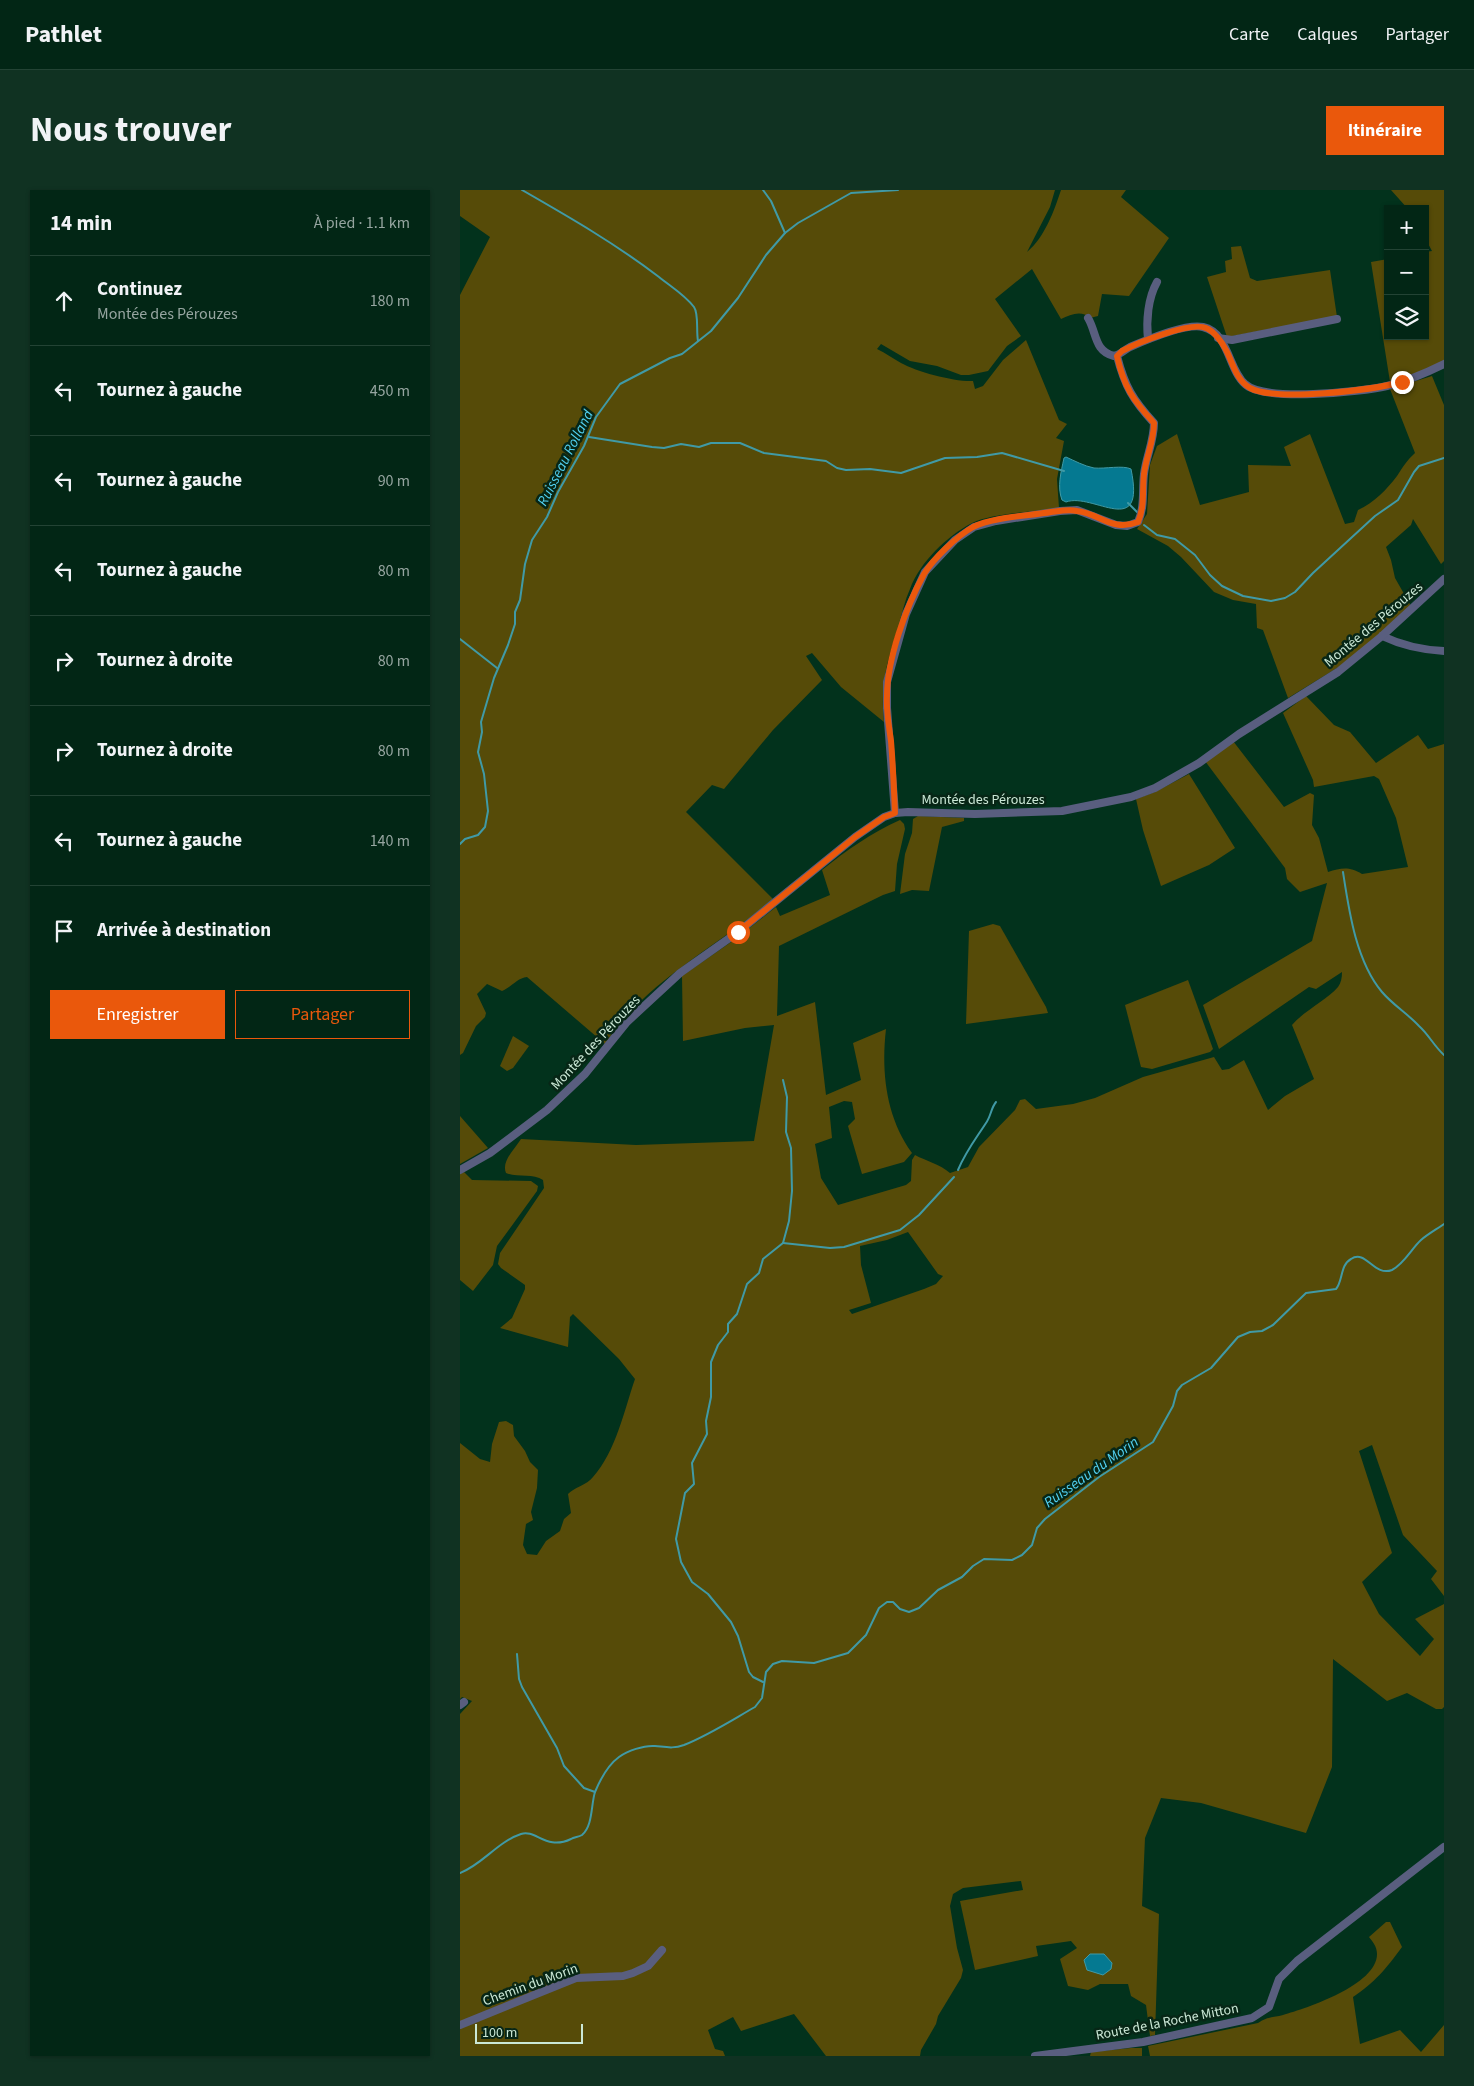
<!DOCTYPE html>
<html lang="fr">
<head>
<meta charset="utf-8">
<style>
  :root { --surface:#022615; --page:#103222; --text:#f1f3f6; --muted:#96a5a0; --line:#234334; --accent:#ea580c }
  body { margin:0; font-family:"Source Sans 3",sans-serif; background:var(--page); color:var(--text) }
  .controls { position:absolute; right:15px; top:15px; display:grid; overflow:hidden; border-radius:0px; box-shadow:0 1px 4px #0004 }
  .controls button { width:45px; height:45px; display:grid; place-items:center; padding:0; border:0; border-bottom:1px solid var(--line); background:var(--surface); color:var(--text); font:25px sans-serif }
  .scale { position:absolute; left:15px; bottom:12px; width:108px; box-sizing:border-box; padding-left:5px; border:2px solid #cbe8d6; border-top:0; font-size:14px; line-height:18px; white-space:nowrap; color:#cbe8d6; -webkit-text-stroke:4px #072616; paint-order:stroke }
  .stop { position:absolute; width:15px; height:15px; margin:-11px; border:4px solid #ea580c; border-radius:50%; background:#fff }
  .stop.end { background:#ea580c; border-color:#fff; box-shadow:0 1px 5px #0008 }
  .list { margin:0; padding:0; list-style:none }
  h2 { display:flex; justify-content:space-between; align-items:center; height:65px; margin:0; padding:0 20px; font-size:21px }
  h2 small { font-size:16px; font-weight:400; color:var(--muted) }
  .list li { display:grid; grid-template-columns:32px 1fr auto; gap:15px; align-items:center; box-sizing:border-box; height:90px; padding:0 20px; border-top:1px solid var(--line) }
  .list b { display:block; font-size:19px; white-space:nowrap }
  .list p { margin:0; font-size:16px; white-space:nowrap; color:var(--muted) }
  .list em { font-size:16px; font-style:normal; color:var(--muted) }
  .actions { display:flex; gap:10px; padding:15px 20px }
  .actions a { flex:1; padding:11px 0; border:1px solid var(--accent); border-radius:0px; text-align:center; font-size:18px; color:var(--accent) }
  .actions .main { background:var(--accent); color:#fff }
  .icon { flex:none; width:28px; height:28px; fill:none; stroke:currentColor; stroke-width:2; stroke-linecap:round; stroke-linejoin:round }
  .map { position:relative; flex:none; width:984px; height:1866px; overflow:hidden; border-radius:0px }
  header { display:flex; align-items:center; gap:30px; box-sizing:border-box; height:70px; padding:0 25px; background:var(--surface); border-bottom:1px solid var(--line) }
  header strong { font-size:24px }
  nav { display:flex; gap:28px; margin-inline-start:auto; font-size:18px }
  .intro { display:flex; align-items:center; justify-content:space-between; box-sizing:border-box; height:120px; padding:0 30px }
  h1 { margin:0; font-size:35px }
  .button { padding:12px 22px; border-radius:0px; background:var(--accent); color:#fff; font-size:18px; font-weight:700 }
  main { display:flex; gap:30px; padding:0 30px }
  aside { flex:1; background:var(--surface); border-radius:0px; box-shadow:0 1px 4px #0004 }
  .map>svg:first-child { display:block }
  .green { fill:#564b08; fill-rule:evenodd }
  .water { fill:#057991; stroke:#409aa6 }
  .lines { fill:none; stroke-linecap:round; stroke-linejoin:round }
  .stream { stroke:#409aa6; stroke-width:2 }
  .minor { stroke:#595e7f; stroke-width:8 }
  .route { stroke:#ea580c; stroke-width:6 }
  .labels { text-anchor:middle; stroke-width:5; stroke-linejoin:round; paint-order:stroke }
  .street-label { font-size:14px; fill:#cbe8d6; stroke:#072616 }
  .water-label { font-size:15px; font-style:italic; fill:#52d0f1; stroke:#072616 }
</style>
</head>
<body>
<header>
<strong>Pathlet</strong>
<nav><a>Carte</a><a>Calques</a><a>Partager</a></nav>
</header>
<div class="intro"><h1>Nous trouver</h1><a class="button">Itinéraire</a></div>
<main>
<aside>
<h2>14 min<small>À pied · 1.1 km</small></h2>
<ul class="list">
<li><svg class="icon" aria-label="ahead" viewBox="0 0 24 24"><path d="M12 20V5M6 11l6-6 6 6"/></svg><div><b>Continuez</b><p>Montée des Pérouzes</p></div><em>180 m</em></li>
<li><svg class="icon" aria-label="left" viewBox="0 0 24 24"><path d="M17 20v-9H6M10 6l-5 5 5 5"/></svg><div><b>Tournez à gauche</b></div><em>450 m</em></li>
<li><svg class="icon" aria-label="left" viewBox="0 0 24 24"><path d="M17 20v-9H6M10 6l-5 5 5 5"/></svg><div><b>Tournez à gauche</b></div><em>90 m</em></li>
<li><svg class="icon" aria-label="left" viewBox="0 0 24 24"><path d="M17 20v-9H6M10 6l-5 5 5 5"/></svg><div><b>Tournez à gauche</b></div><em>80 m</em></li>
<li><svg class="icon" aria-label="right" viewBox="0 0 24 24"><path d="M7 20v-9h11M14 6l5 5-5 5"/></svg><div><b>Tournez à droite</b></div><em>80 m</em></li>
<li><svg class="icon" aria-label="right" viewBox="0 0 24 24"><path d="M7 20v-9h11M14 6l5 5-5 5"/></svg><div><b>Tournez à droite</b></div><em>80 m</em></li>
<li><svg class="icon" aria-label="left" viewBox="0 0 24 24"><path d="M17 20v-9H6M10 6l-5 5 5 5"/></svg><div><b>Tournez à gauche</b></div><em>140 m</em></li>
<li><svg class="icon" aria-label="arrive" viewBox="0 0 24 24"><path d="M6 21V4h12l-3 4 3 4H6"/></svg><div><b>Arrivée à destination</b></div></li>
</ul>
<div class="actions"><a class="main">Enregistrer</a><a>Partager</a></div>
</aside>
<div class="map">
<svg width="984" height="1866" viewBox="0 0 984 1866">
  <rect width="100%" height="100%" fill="#02321c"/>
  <!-- green -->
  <g class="green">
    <path d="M0,0H595L590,17L567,62C585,47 594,21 601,0H666L661,7L709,48L669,106L642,104L638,126L630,128C622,120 611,124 601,129L572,79L535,109L561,146L547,156L528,181L509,185H501L477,176L450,171L421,154L417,159C426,163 432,168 441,173C457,182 495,192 513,191L515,199L523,196L543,170L566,150L599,230L607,234L596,248L604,251L597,289L599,318C575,322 533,323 512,333C487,346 460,372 450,399C445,410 442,423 439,435C427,470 420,495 424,532L381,497L352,463L346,466L362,490L313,540L264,599L252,595L226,622L313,709C259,756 184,792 145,854L67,787C57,788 52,797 42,801L27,794L17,804L26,823L25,827L16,836L3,863L0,865V105L30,47L0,26Z"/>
    <polygon points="931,0 984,0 984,171 959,183 930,192 911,72 928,69 928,146 965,146 965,62 972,61 965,48 965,19 948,19"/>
    <polygon points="781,56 790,88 797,91 870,80 877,127 767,147 747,87 766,82 765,71 772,69 771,57"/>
    <path d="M972,186L984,215V371L981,374L953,329L951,335L926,357L931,370L935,388L951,416L905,457L877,478L828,508L803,440L797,438L796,414L773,410L754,402L721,367L708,356L677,339L687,324L690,275L697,256L717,244L740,315L789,302L788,275L831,276L824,257L850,244L885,334L894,332L898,320C914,313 927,299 937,286C943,277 947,270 955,263L930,199Z"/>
    <path d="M846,506L874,535L890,542L916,573L958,545L968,559L984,554V1406L971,1389L977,1381L943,1345L912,1255L899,1261L932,1363L902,1392L919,1424L960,1466L974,1449L955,1429L984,1414V1517L982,1519H976L947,1503L927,1511L873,1469L872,1577L846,1643L741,1613L701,1608L685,1648L682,1716L699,1724L695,1845L690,1846L686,1815L671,1806L668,1794H640L628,1800L608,1796L600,1769L617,1758L611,1751L576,1756L578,1766L515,1780L500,1711L563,1700L561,1691L503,1698L493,1704L490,1716L497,1758L503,1780L501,1788L478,1826L476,1834L461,1860L460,1866H366L334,1824L281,1841L273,1827L248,1840L255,1859L263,1861L265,1866H0V1524L12,1511L2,1507L0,1509V1253L20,1269L30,1272L32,1254L39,1232L46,1231L53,1235L54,1246L65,1261L70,1272L78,1280L77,1298L71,1322L73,1330L66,1334L63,1355L67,1364L77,1365L86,1351L100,1341L104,1329L111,1323L108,1304C113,1298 127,1295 133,1287C156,1261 164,1221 175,1189L159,1169L113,1124L110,1127L108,1157L40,1138L52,1128L65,1099V1095L41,1078L38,1074L40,1063L84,998L83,990C73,983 57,988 46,983C41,971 55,959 61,949L176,955L294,951L314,835L285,838L223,851L222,786L274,750L316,717L320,726L370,705L362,680C387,660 411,643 440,630L444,634L445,639L437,674L435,701L423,705L319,756L317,826L355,812L366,905L401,890L393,853L426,839C421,882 426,927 452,963L444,972L402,984L388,936L395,929L392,912L384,911L369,917L372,948L355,954L361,988L378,1015L446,995L451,991L452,970L455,965C466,971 480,974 490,983L508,977L519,957L555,920L560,910L565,909L576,919L613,914L635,908L683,887L754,867L762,880L769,879L784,870L808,920L825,906L854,889L832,835C845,820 867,810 878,797C881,793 882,788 882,782L856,799L849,797L759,859L743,815L852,751L867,693L840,702L827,689L825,678L745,571L773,551L824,617L850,603L854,605L852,635L859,648L868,682C881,678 889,676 902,684L948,677L936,628L919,589L914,586L854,597L853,590L823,523ZM448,1042L478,1084L483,1086L476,1094L464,1099L392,1124L389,1120L411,1113L401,1075L400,1056L427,1050Z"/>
    <polygon points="729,584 775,658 749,675 701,696 683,640 676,609 695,602"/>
    <polygon points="458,626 504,628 504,631 482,637 469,701 452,700 440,704 445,664 452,643 453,629"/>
    <polygon points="533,734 540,736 586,817 588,823 506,834 509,741"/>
    <polygon points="728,790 753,859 750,862 692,879 681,877 665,815"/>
    <polygon points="53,846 69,856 53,878 47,881 40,876"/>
    <polygon points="0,926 28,958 0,974"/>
    <polygon points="4,982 12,990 71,991 78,996 77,1001 37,1056 33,1075 13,1101 0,1090 0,984"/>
    <path d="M926,1732H930L942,1757C926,1779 915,1792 893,1807L900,1854L940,1840L961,1862L984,1835V1866H690L688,1856L798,1833C808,1826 812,1828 823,1825C847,1818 917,1795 917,1764C917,1757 913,1752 909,1747Z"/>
    <polygon points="671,1858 682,1858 682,1866 630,1866 631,1862"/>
  </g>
  <!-- water -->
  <g class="water">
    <path d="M606,267C615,271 624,276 634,278C645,279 663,275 671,279C686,351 633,302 606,312L602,310C597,297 601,282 604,268Z"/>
    <polygon points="630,1764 644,1764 652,1773 651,1779 643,1785 627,1780 624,1770"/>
  </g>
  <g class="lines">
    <!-- stream -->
    <g class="stream">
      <path d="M62,0C109,27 156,54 199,87C210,96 225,105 234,117C239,124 236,141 238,151"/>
      <polyline points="303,0 311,11 325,43"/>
      <polyline points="129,247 192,257 204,258 221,254 239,257 251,253 280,253 304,263 366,271 377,278 386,280 410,279 441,283 485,268 517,267 542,263 604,281"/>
      <polyline points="668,313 677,322"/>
      <polyline points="684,335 697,345 715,349 735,365 750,385 762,396 783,406 811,411 825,408 835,402 853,383 915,326 938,310 954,282 959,276 984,268"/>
      <polyline points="0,449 37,478"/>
      <polyline points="0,654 5,649 18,645 25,637 28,621 24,584 18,562 22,542 21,532 34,488 48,455 55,434 55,422 60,410 65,374 72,350 87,327 98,302 124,256 136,227 160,194 210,168 222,164 251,141 278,108 306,65 325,43 338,33 391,3 438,0"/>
      <path d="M883,682C889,721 896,771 922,802C933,815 948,824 959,836C969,845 974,856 984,865"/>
      <path d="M498,980C506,961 515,950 526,933C531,926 531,918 536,912"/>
      <polyline points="323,1053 370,1058 384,1057 440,1040 459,1025 494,987"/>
      <polyline points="57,1464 59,1489 62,1497 97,1558 104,1576 124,1598 135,1602"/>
      <polyline points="303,1492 293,1487 289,1482 278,1446 271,1432 248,1404 232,1392 221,1372 216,1349 225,1303 234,1294 232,1273 247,1244 246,1231 251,1207 251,1172 258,1155 268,1142 268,1134 277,1124 287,1094 299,1083 303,1069 323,1053 329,1031 332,1001 331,958 326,942 327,907 323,890"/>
      <path d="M0,1683C22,1675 37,1652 61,1644C76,1639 86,1661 111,1649C114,1647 119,1647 122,1645C133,1636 131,1614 135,1602C140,1590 148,1575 159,1567C167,1561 184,1555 195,1556C206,1557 213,1559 224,1555C249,1545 272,1530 295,1517L302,1508L306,1482L313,1474L322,1471L354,1473L388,1463L406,1445L419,1418L427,1412H433L440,1419L449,1422L459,1418L478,1400L502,1387L513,1376L524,1369L552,1370L562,1365L572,1355L577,1338L585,1329L639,1287L693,1252L713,1216L717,1201L722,1195L751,1178L778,1147L790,1142L802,1141L813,1135L846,1103L876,1099C883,1091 880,1075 891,1069C906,1059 914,1087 932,1080C944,1074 952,1058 961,1050C968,1044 977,1039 984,1034"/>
    </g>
    <!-- minor -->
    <g class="minor">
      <path d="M628,128C637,143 634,161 654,166C660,165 664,160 670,157C686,150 727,133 743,137C769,143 768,179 785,194C804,212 901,202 927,196C947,191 966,183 984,174"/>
      <polyline points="758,148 772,150 877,129"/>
      <path d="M688,149C686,131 688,108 697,92"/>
      <path d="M922,446C941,455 963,460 984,461"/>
      <path d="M435,623L427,518V492L446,424L465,382L495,350L514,337L536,331L600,321L617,320L656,335L667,336L678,332C685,316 682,301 684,284C686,267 694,251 694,233C673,210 665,197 657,166"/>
      <polyline points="0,980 30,963 87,920 125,884 167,832 220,783 278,742 395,647 424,627 435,623 448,622 515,624 602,621 671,607 695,598 739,573 779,544 878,482 922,446 984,389"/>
      <polyline points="0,1515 4,1512"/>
      <polyline points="0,1835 116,1788 163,1786 173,1783 188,1776 202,1760"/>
      <polyline points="575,1866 683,1852 792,1828 809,1817 819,1789 837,1771 984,1657"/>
    </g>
  </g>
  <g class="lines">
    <!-- route -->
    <path class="route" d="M278,742L395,647L424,627L435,623C434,599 433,575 431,551C429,536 426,521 427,506C427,469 446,417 464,384C473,369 497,346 513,337C533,327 568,326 591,322C599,321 609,319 617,321C641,324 652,342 678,332C685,316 682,301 684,284C686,267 694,251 694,233C673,210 664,197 657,166L662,161C677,153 731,131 746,138C754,141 762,152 766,160C773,173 776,190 790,198C816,212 913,200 942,192"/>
  </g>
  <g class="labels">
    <!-- street labels -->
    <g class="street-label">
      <text transform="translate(913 434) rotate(-40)" y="5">Montée des Pérouzes</text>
      <text x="523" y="614">Montée des Pérouzes</text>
      <text transform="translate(135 852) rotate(-47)" y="5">Montée des Pérouzes</text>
      <text transform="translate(70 1794) rotate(-20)" y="5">Chemin du Morin</text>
      <text transform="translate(707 1831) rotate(-11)" y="5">Route de la Roche Mitton</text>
    </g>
    <!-- water labels -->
    <g class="water-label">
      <text transform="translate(105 268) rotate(-63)" y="5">Ruisseau Rolland</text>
      <text transform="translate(631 1282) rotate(-35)" y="5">Ruisseau du Morin</text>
    </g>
  </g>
</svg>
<div class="controls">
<button>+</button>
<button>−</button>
<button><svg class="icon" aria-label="layers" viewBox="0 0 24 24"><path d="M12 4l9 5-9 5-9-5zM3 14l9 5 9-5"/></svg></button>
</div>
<div class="scale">100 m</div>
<div class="stop" style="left:278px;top:742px"></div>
<div class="stop end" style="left:942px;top:192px"></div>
</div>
</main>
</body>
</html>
